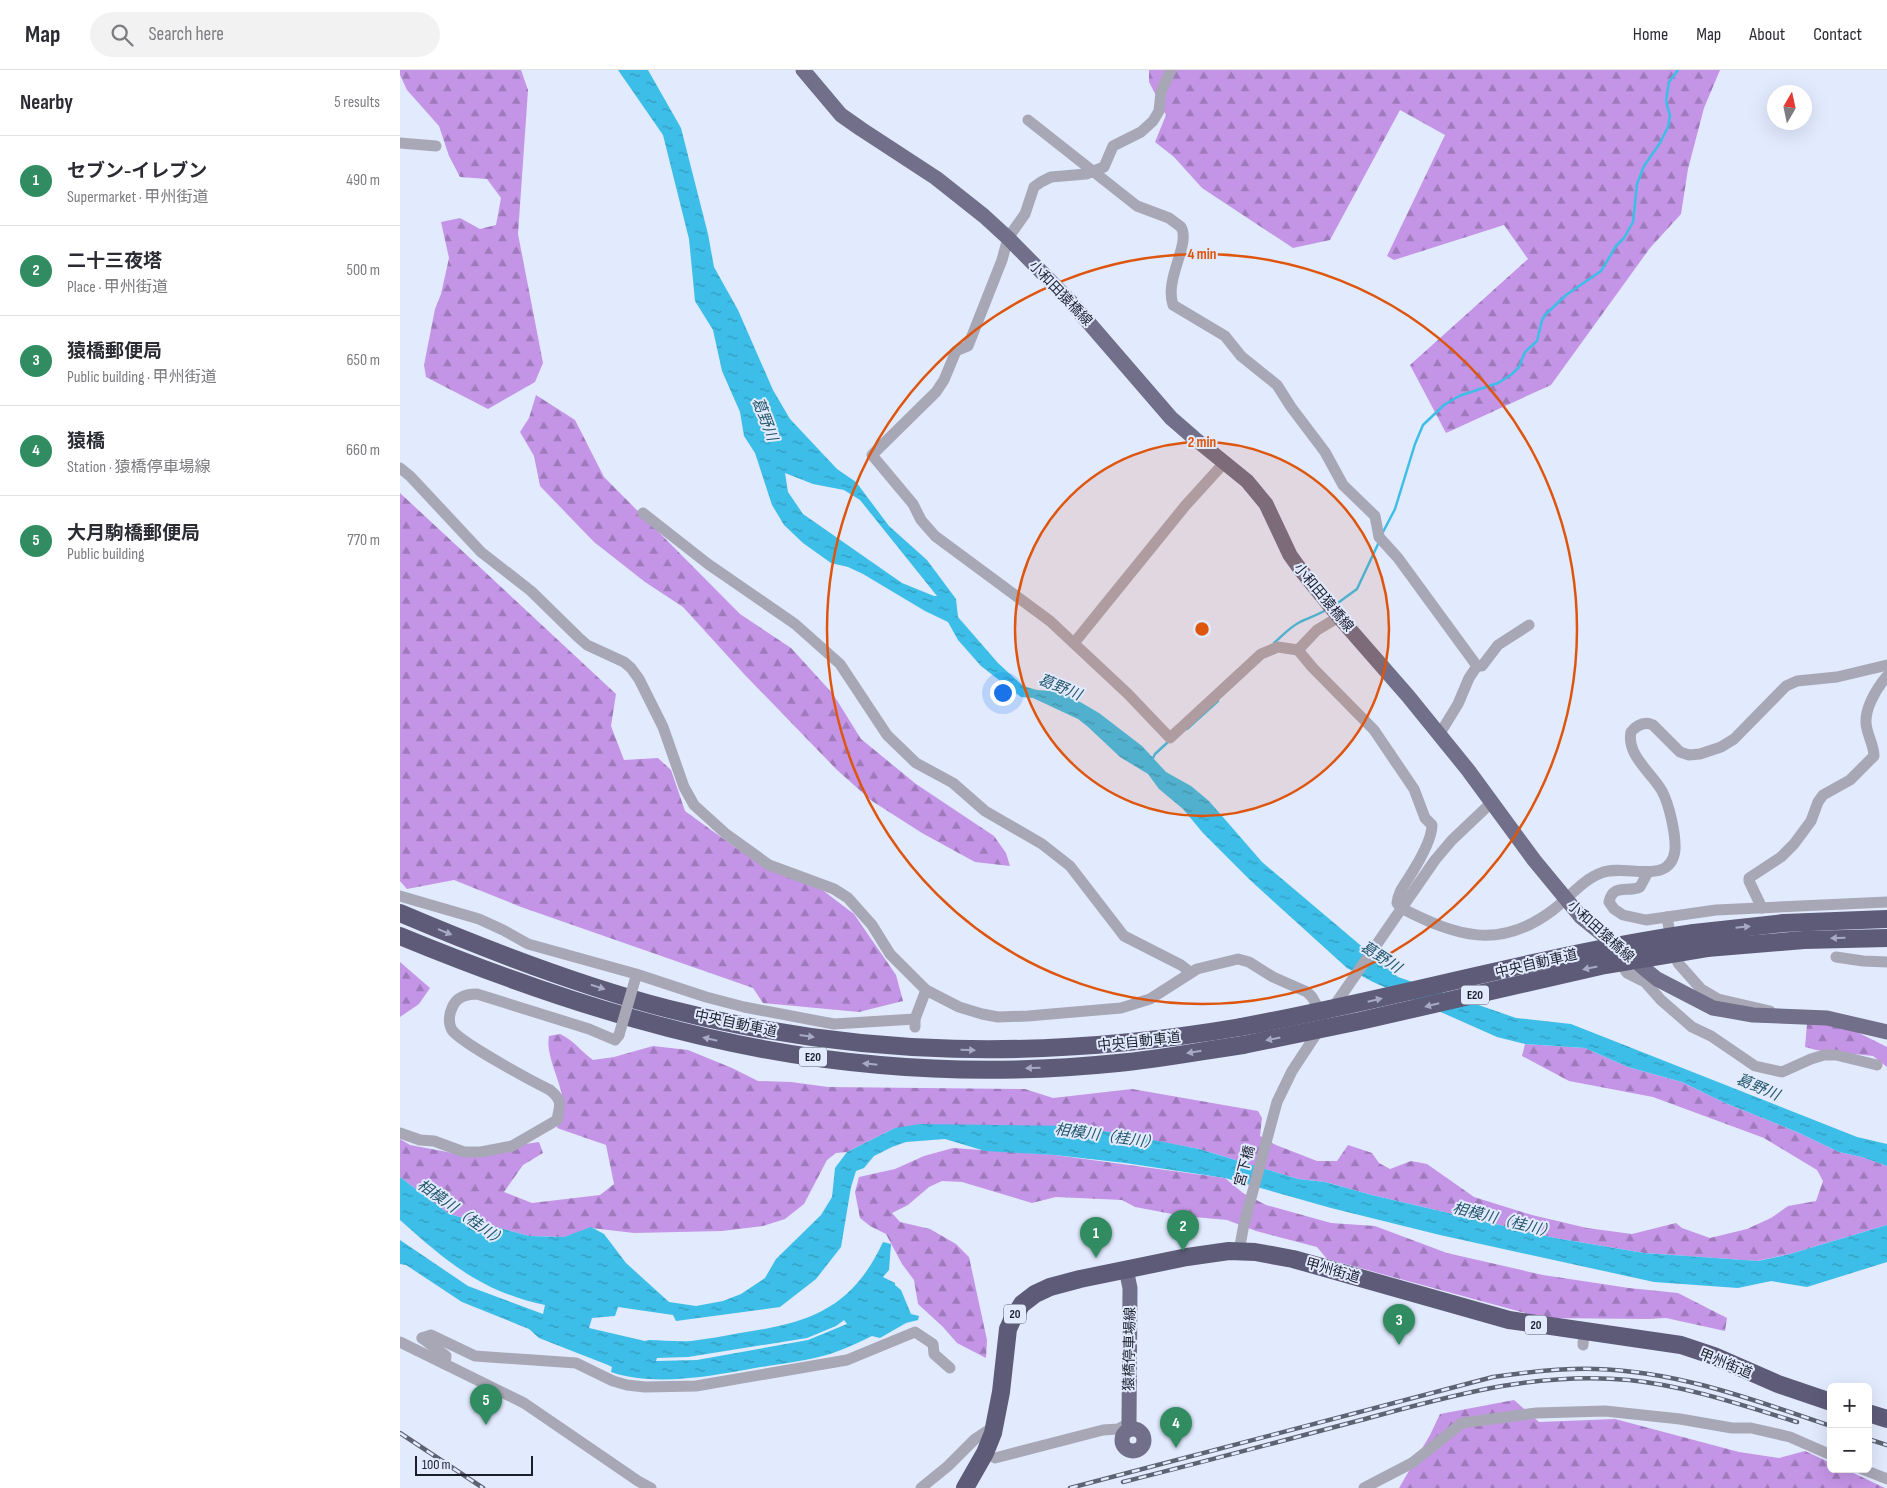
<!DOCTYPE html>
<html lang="en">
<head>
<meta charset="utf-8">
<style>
  :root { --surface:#fff; --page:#f2f2f3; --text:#2b2b33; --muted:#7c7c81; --line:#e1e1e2; --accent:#318c62 }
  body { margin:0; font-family:"Sofia Sans Condensed","Noto Sans JP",sans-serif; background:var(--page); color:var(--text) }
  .controls { position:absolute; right:15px; bottom:15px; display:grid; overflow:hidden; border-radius:8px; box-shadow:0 5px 20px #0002 }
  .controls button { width:45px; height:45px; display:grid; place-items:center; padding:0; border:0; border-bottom:1px solid var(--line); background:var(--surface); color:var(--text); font:25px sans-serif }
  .compass { position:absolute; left:1367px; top:15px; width:45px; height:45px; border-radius:50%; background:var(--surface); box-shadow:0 5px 20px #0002; rotate:9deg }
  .scale { position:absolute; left:15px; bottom:12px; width:118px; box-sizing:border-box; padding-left:5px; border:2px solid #1a1f2b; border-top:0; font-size:14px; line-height:18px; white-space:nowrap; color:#1a1f2b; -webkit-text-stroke:4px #e2eafe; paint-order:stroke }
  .you { position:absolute; left:602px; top:622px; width:18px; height:18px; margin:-12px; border:4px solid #fff; border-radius:50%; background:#1a73e8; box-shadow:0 0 0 8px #1a73e833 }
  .badge { display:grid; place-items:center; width:32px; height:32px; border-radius:50%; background:var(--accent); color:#fff; font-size:16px; font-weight:700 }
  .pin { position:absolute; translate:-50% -41px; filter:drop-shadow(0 1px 2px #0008) }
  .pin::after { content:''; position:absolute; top:26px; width:18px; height:15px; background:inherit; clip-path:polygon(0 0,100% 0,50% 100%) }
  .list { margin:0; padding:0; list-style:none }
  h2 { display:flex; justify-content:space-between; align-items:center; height:65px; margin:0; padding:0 20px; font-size:21px }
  h2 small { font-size:16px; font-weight:400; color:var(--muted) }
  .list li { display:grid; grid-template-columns:32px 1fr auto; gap:15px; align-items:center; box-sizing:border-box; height:90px; padding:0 20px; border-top:1px solid var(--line) }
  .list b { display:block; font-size:19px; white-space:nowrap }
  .list p { margin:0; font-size:16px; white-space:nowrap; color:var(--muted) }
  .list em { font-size:16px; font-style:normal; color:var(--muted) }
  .icon { flex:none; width:28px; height:28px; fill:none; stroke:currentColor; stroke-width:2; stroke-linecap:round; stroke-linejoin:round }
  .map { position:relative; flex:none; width:1487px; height:1418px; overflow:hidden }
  header { display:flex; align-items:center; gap:30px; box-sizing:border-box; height:70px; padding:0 25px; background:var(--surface); border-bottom:1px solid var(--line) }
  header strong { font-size:24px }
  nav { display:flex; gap:28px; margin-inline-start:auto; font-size:18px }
  .search { width:350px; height:45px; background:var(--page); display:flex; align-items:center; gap:12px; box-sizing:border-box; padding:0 18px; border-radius:28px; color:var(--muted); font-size:19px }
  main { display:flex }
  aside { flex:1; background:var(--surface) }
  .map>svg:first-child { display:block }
  .forest { fill:url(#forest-firs) }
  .water { fill:url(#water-ripples); fill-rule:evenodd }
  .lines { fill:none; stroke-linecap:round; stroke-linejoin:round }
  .stream { stroke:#3dbee8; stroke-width:2.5 }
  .minor { stroke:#a8a7b6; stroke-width:11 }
  .major { stroke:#716f89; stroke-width:15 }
  .highway { stroke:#5e5b79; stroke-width:18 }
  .rail-casing { stroke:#5d6371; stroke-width:4.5 }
  .rail { stroke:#e2eafe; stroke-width:2.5; stroke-dasharray:8; stroke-linecap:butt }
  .minor-bridge { stroke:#a8a7b6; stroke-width:11 }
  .highway-bridge { stroke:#5e5b79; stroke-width:18 }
  .oneway { fill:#a7aac2 }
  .ring { fill:none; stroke:#de560e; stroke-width:2.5 }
  .labels { text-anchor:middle; stroke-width:4; stroke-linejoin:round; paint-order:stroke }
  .shield { fill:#e2eafe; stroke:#565c6a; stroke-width:1 }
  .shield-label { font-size:12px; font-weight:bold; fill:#1a1f2b }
  .street-label { font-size:14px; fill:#1a1f2b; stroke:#e2eafe }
  .water-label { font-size:15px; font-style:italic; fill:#245769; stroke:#e2eafe }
  .centre { fill:#de560e; stroke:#e2eafe; stroke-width:2.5 }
  .ring-label { font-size:15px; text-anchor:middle; font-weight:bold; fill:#de560e; stroke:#e2eafe; stroke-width:4; stroke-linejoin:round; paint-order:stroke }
</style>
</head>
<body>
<header>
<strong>Map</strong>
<div class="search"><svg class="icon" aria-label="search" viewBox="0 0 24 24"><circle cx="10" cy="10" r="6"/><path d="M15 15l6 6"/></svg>Search here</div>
<nav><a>Home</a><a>Map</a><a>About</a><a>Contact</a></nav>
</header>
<main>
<aside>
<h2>Nearby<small>5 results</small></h2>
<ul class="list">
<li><span class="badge">1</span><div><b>セブン-イレブン</b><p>Supermarket · 甲州街道</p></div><em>490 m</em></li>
<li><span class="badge">2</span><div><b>二十三夜塔</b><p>Place · 甲州街道</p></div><em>500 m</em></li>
<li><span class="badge">3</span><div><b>猿橋郵便局</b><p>Public building · 甲州街道</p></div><em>650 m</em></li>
<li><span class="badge">4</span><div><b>猿橋</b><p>Station · 猿橋停車場線</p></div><em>660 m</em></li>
<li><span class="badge">5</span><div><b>大月駒橋郵便局</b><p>Public building</p></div><em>770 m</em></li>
</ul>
</aside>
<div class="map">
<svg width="1487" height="1418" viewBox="0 0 1487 1418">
  <defs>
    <pattern id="forest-firs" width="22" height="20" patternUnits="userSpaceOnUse" patternTransform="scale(1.25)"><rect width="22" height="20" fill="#c495e6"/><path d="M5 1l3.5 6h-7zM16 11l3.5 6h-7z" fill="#9e79bb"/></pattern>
    <pattern id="water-ripples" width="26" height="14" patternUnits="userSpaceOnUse" patternTransform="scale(1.25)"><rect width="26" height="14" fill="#3dbee8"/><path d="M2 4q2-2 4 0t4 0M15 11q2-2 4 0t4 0" fill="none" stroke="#329abc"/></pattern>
  </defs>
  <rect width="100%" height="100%" fill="#e2eafe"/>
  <!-- forest -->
  <g class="forest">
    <polygon points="0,0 121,0 128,20 118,164 143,293 135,312 88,339 26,307 24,295 35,239 41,224 49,188 41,152 60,148 80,159 96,155 101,128 87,109 60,107 49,86 39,56 7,20 0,5"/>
    <polygon points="749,0 1320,0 1304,38 1288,99 1281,144 1250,178 1151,315 1046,363 1010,295 1128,189 1104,155 994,190 987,186 1045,65 1000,40 930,170 893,178 802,118 774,87 755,72 766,45 749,12"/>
    <polygon points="136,325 175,350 204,407 340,544 391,578 433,624 461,669 516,714 594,766 606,783 610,796 575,792 522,763 472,731 437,700 344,604 283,537 245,512 194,472 140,416 134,386 120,362 129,348"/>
    <polygon points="0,423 216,624 211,656 224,690 258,688 271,700 285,741 336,778 421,819 454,844 496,905 503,931 459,942 363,933 353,918 121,837 54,810 7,819 0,811"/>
    <polygon points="0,892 30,918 19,934 0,947"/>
    <polygon points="1407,954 1434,954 1449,958 1487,977 1487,997 1473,986 1416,980 1405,977"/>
    <path d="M160,964C176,972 179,980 193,990L214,987L253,976L288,980L332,998L358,1011L391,1012L428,1017L625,1019L653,1028L732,1019L858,1041L862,1048L860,1066L876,1075L917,1091H937L948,1075L972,1083L979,1093L990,1099L1011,1091L1027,1094L1074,1127L1132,1145L1187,1158L1232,1164L1276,1153L1282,1158L1310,1168L1347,1159L1371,1148L1388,1136L1416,1131L1423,1111L1417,1100L1364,1068L1253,1027L1169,1011L1122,986L1125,974L1185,978L1228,997L1282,1012L1323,1032L1397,1062L1439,1082L1462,1087L1487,1096V1155L1390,1184L1357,1191L1244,1183L1155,1168L972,1125L925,1112L898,1109L799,1079L675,1056L495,1058L447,1082L436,1083L427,1090L404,1134L385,1149L363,1156L322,1161L234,1163L191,1158L164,1167L129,1166L49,1144L0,1107V1069L10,1075L58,1084L139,1072L143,1083L123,1095L104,1122L132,1133L200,1125L214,1114L206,1075L157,1058C159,1050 164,1039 163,1031C161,1011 145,985 149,966Z"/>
    <polygon points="553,1078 655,1085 825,1108 843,1123 866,1135 931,1153 975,1156 1047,1183 1143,1205 1229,1218 1278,1223 1327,1248 1325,1261 1266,1248 1248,1249 1143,1248 927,1189 917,1177 856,1161 827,1150 783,1146 735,1137 722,1130 656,1127 632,1133 562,1112 542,1111 529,1117 508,1135 492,1143 500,1152 530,1159 556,1174 569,1187 587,1270 586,1288 557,1273 543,1257 518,1234 514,1210 502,1194 486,1164 470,1156 460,1148 455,1122 459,1107 495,1099 524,1086"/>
    <polygon points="1114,1330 1139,1352 1215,1349 1339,1382 1379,1388 1405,1381 1431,1393 1431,1399 1445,1399 1485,1418 999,1418 1030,1365 1040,1344"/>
  </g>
  <!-- water -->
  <g class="water">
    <path d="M218,0H248L281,58L308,164L314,197L338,240L373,320L390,349L437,399L456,412L489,456L527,490L556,529L558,547L598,593L623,616L637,620L663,622L699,643L742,676L766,702L791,716L809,731L862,792L998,907L1116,948L1171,954L1457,1067L1487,1074V1096L1462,1087L1439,1082L1397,1062L1323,1032L1282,1012L1228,997L1185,978L1125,974L1097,967L973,912L947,898L850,810L803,763L783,739L759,719L748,704L720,687L687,656L678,649L633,628L621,627L581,596L558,570L548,552L525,541L463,504L448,497L431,493L403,473L384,455L372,435L355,383L344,366L340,342L322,301L313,260L295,231L289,169L263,65ZM385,403L413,414L444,420L460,430L537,526H534L502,513L403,444L388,422Z"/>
    <path d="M520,1054L675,1056L743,1068L799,1079L898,1109L925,1112L972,1125L1155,1168L1244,1183L1358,1191L1390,1184L1487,1155V1192L1407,1217L1371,1211L1338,1218L1254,1212L1040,1165L931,1138L825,1108L725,1093L655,1085L585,1081L545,1069L506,1072L492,1077L474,1086L464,1098L456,1101L451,1117L441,1177L416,1209L380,1237L276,1251L273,1245L218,1237L215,1246L192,1248L189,1258L245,1271L249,1270C262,1270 277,1272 291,1271C307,1269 324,1266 340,1263C409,1253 452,1239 483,1172L491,1174L489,1200L483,1207L495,1213V1215L501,1220L511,1244L519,1246L518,1250L506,1253L480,1268L472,1266C458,1273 445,1279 430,1284C406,1291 380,1294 355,1298C311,1306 255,1317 211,1302L212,1297L208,1295L139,1268L129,1259L62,1232L6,1195L0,1194V1170L68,1216L143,1244L145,1235C82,1222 47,1192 0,1150V1107L49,1144L129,1166L164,1167L191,1157L204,1164L226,1193L269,1232L296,1236L323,1231L341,1224L365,1208L376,1189L421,1145L432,1127L435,1098L447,1082L495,1058ZM444,1250L447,1254L408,1270L297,1290L256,1291L257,1288L288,1287L407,1268L436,1256Z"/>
  </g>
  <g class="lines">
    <!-- stream -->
    <g class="stream">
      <polyline points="982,464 995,439 1015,374 1023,355 1044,335 1059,326 1098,313 1112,304 1119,297 1125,282 1137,271 1142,250 1145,245 1166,225 1201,201 1216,176 1224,168 1233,152 1237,114 1244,96 1260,73 1268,57 1270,46 1266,31 1269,12 1278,0"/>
      <polyline points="935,535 957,519 979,472"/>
      <path d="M874,573C882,566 890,557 900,552C909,548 917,545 926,540"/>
      <polyline points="787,659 818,631"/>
      <polyline points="752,690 755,684 768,672"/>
    </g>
    <!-- minor -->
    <g class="minor">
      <path d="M771,0L761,22L759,41L753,51L741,62L713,76L704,97L686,104L651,107L641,112L634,117L625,144L608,168L602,190L568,276L556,281L544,310L536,322L472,385L513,434L521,450L535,466L650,551L728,624L770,668L861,584L878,577L898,580L912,597L974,660L1014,719L1025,748L1032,755C1032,771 1017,795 1008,809C1003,817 998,823 997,833L1001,838C1056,866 1099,881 1153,840C1169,828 1182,810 1201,803C1225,793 1271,817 1275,780C1276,764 1269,734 1262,721C1252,703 1226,685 1231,662C1237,655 1244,651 1253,655L1280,682L1289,685L1300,684L1321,677L1334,669L1386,616L1397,611L1437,607L1487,595"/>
      <path d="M628,50L737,136L769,148L781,157C791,174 764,209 773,235L825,266L841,286L877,315L891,337L925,382L943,415L975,446L979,467L998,488L1077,596L1069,608L1058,634L1039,665"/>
      <polyline points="0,73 36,76"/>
      <polyline points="0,398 10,406 81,482 131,521 178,567 187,575 224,592 231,598 239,609 263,657 284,717 294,735 326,764 369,795 434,819 448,828 472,855 490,884 526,920 559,937 582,944 598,947 628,946 721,938 750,929 797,899 838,889 849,892 873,907 907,922 912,927 923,946"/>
      <polyline points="243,443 308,494 395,554 440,594 487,665 516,693 553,713 585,741 642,774 670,796 724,866 781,895 790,902"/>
      <polyline points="674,573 785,436 824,393"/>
      <polyline points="898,580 917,560 939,547"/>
      <polyline points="1077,596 1082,596 1098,575 1129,555"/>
      <path d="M1248,802L1240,817C1228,823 1213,813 1209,832L1214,839L1223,845L1246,850L1316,840L1487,832"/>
      <polyline points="0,826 79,849 103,860 128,874 236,904 306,927 344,937 434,954 515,949"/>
      <path d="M1362,838L1349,811V808L1381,787L1394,774L1411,751L1418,732L1423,725L1450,710L1474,686C1474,677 1469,668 1467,659C1462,642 1476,619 1487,606"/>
      <polyline points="1267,847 1273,881 1278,893 1301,919 1318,929 1370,941"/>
      <polyline points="1436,887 1463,891 1487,892"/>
      <polyline points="1218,889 1227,903 1245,912 1261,930 1292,957 1311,966 1355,996 1382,1002 1411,989 1424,985 1436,985 1477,995"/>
      <polyline points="932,939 1035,790 1052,770 1091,733"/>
      <polyline points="515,957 515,949 526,920"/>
      <path d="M0,1063L20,1070L34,1071L64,1082H81L112,1076L157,1050C160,1034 163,1031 150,1020C132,1011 61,973 52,960C48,953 49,944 52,938C56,927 67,924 77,924L189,959L215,970L219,965"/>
      <polyline points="839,1181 844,1154 877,1032 892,1001 921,957"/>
      <polyline points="22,1268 31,1265 75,1286 176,1293 213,1311 227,1315 245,1317 296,1316 447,1290 515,1262 533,1274 534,1284 550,1298"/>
      <polyline points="22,1268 46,1286 45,1294"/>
      <polyline points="0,1272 124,1333 238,1411 251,1418"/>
      <polyline points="1183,1275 1184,1261"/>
      <polyline points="595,1388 703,1360 718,1359 729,1353"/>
      <polyline points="1462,1399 1487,1409"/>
      <polyline points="521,1418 548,1396 575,1369 587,1361 593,1363"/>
      <polyline points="964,1418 1012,1393 1062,1353 1136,1343 1205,1341 1280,1349 1332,1358 1351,1358 1390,1367 1431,1385"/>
    </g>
    <!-- major -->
    <g class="major">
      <polyline points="403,0 441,45 461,59 536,108 584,146 608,168 670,231 771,348 794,368 847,411 866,434 890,485 900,499 939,547 1008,626 1068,700 1134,790 1181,847 1257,909 1313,938 1353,945 1427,948 1487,962"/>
      <polyline points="726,1199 730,1218 729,1353 731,1359"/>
      <circle cx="733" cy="1370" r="11"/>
    </g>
    <!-- highway -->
    <g class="highway">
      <path d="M0,843C87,880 177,915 269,939C461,988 646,990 841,957"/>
      <polyline points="1294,863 1384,853 1487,849"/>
      <path d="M0,866C153,929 313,981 480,995C558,1002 640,1001 718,993C760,989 801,981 843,975"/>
      <polyline points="1307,878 1404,870 1487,868"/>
      <polyline points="1468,1343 1487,1349"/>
      <polyline points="565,1418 585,1383 593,1363 601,1322 608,1259 613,1248 622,1234 635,1224 650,1217 680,1209 787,1187 829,1181 855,1182 893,1189 1109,1250 1281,1275 1314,1286 1378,1314 1431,1332"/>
    </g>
    <defs>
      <g id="rail">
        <polyline points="0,1363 83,1418"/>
        <polyline points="1468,1369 1487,1375"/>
        <path d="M723,1412C803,1392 882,1371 961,1350C1051,1326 1135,1301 1229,1310C1287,1316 1342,1335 1397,1352"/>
        <path d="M670,1418L1093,1307C1127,1302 1160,1298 1195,1299C1277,1301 1354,1330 1431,1356"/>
      </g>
    </defs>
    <!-- rail casing -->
    <use href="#rail" class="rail-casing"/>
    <!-- rail -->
    <use href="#rail" class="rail"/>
    <!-- minor-bridge -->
    <polyline class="minor-bridge" points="219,965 235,910"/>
    <!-- highway-bridge -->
    <g class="highway-bridge">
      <path d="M841,957C993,929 1142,885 1294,863"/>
      <polyline points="843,975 960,951 1205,895 1307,878"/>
    </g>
  </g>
  <!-- one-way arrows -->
  <defs><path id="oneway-solid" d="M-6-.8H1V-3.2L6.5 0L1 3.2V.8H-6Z" transform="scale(1.25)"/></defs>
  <g class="oneway">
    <use href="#oneway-solid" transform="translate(1343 857) rotate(-6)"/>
    <use href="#oneway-solid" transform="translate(45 862) rotate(22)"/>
    <use href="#oneway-solid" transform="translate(1438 868) rotate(178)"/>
    <use href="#oneway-solid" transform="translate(1190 898) rotate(168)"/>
    <use href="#oneway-solid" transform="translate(198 917) rotate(18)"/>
    <use href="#oneway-solid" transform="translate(975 930) rotate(-13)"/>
    <use href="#oneway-solid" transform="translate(1032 935) rotate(166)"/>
    <use href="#oneway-solid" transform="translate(407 966) rotate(8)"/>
    <use href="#oneway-solid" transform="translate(310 969) rotate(-167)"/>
    <use href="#oneway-solid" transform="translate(873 969) rotate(169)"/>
    <use href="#oneway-solid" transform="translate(568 980) rotate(2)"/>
    <use href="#oneway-solid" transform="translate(794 982) rotate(171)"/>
    <use href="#oneway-solid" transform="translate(470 994) rotate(-174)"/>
    <use href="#oneway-solid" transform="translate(633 998) rotate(178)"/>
  </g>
  <!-- distance rings -->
  <circle cx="802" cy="559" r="187" fill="#de560e" fill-opacity=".12"/>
  <g class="ring">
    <circle cx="802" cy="559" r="187"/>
    <circle cx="802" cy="559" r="375"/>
  </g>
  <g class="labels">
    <!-- shield labels -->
    <g class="shield">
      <rect x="1061" y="915.5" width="28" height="19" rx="4"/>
      <rect x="399" y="977.5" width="28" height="19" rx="4"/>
      <rect x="604" y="1234.5" width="22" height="19" rx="4"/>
      <rect x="1125" y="1245.5" width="22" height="19" rx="4"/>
    </g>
    <g class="shield-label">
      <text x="1075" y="929">E20</text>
      <text x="413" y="991">E20</text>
      <text x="615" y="1248">20</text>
      <text x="1136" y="1259">20</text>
    </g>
    <!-- street labels -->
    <g class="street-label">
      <text transform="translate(661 223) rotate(46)" y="5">小和田猿橋線</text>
      <text transform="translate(924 527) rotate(50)" y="5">小和田猿橋線</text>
      <text transform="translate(1201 861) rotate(42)" y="5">小和田猿橋線</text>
      <text transform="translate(1136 893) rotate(-13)" y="5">中央自動車道</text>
      <text transform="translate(336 953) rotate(12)" y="5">中央自動車道</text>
      <text transform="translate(739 971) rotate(-6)" y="5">中央自動車道</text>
      <text transform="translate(844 1096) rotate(-75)" y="5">宮下橋</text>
      <text transform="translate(933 1200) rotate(16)" y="5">甲州街道</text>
      <text transform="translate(729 1279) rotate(-89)" y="5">猿橋停車場線</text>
      <text transform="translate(1326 1293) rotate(22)" y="5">甲州街道</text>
    </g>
    <!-- water labels -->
    <g class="water-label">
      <text transform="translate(365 349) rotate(69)" y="5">葛野川</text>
      <text transform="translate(660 617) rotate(22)" y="5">葛野川</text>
      <text transform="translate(981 887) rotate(33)" y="5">葛野川</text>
      <text transform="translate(1358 1017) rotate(23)" y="5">葛野川</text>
      <text transform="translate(707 1066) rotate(8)" y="5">相模川（桂川）</text>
      <text transform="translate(62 1143) rotate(35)" y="5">相模川（桂川）</text>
      <text transform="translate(1104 1150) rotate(14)" y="5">相模川（桂川）</text>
    </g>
  </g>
  <circle cx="802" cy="559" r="8" class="centre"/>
  <g class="ring-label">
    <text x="802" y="189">4 min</text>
    <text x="802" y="377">2 min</text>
  </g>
</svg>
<div class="controls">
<button>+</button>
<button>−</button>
</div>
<svg class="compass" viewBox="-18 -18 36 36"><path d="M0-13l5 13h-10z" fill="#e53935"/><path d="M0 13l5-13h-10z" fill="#7c7c81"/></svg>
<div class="scale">100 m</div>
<div class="you"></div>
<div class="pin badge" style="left:696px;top:1188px">1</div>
<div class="pin badge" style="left:783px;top:1181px">2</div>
<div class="pin badge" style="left:999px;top:1275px">3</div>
<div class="pin badge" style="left:776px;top:1378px">4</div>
<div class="pin badge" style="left:86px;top:1355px">5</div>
</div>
</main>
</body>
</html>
